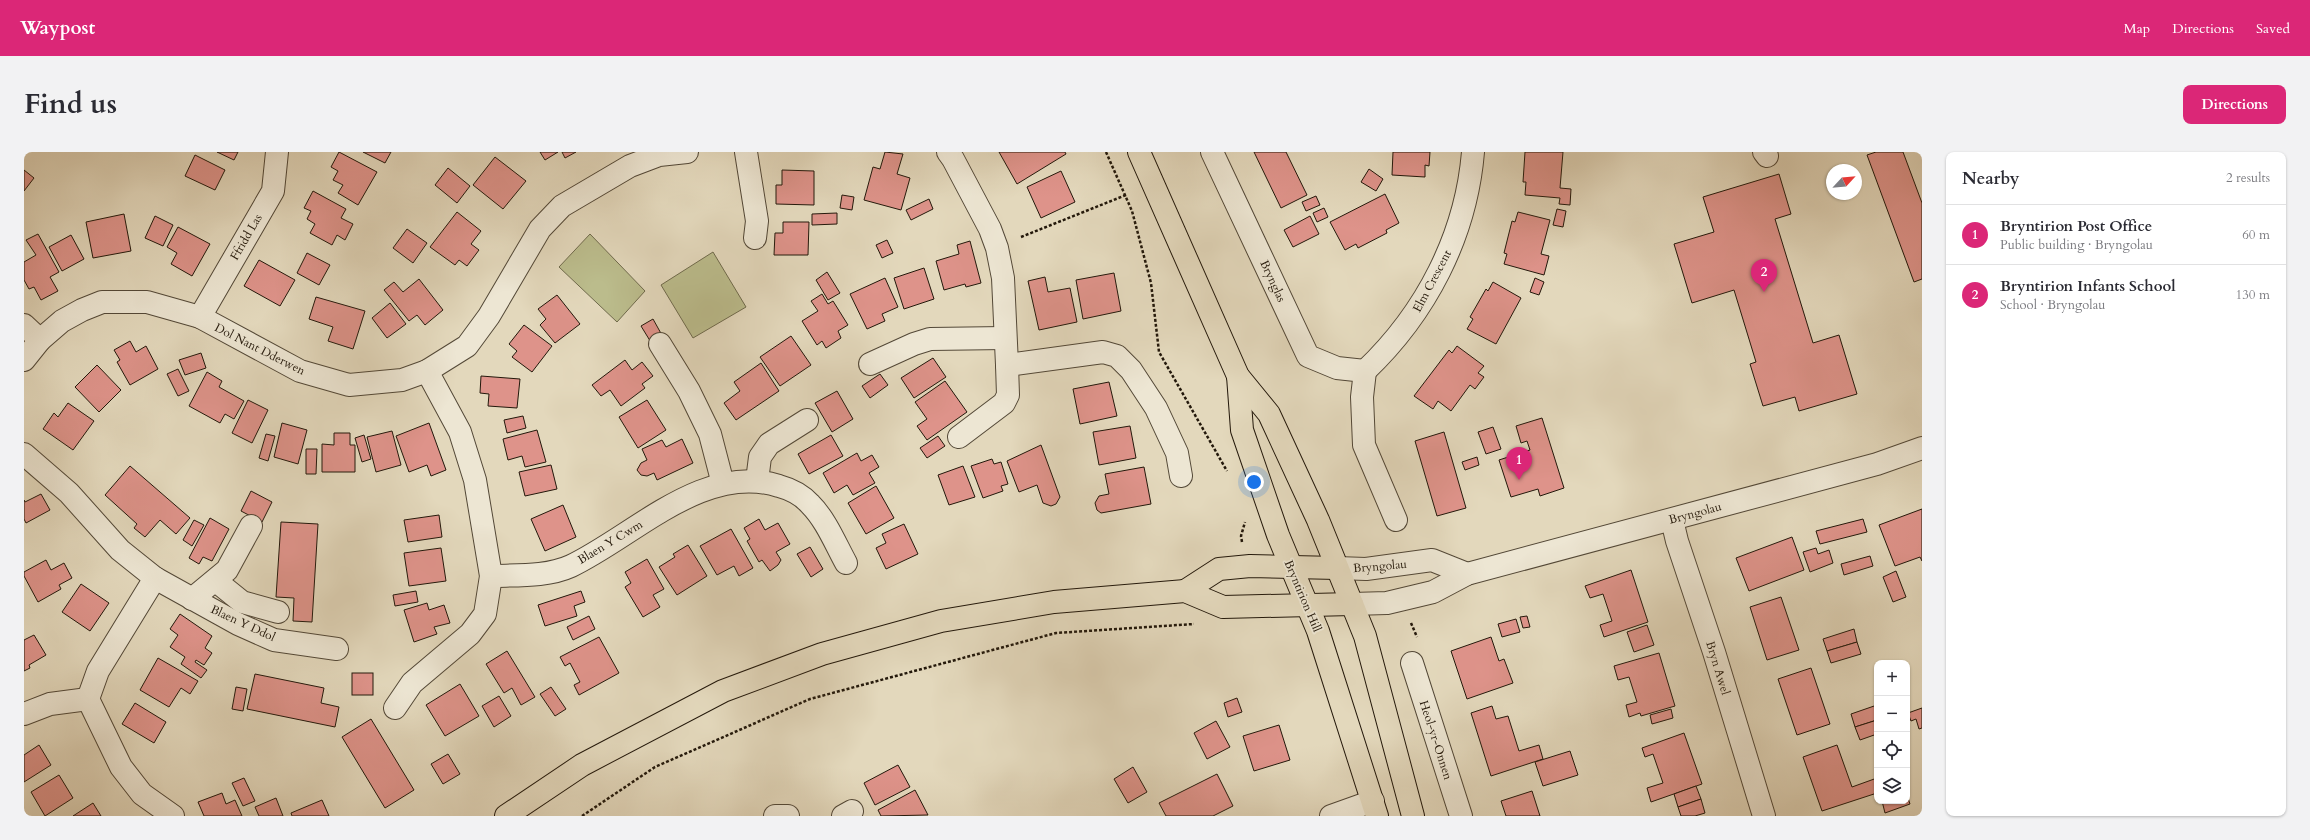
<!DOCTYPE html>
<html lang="en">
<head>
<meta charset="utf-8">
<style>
  :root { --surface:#fff; --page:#f2f2f3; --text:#2b2b33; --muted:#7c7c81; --line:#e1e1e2; --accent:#db2777 }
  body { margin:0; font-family:Cardo,serif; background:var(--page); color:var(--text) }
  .controls { position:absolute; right:12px; bottom:12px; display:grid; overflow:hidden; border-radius:8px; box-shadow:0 1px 3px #0004 }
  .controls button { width:36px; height:36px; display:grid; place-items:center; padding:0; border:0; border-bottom:1px solid var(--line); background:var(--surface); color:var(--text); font:20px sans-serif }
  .compass { position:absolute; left:1802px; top:12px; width:36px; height:36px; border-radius:50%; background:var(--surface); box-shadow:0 1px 3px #0004; rotate:64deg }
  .you { position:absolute; left:1230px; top:330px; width:14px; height:14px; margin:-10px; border:3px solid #fff; border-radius:50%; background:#1a73e8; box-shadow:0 0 0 6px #1a73e833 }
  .badge { display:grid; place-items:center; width:26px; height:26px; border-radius:50%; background:var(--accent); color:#fff; font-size:13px; font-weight:700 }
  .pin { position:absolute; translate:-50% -33px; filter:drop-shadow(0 1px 2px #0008) }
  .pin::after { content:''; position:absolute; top:21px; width:14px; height:12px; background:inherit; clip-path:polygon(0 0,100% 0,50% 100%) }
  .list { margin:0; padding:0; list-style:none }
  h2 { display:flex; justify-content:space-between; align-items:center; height:52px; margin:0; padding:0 16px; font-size:17px }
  h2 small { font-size:13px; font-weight:400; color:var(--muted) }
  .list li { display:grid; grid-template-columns:26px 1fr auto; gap:12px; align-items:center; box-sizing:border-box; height:60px; padding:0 16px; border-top:1px solid var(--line) }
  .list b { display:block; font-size:15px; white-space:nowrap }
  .list p { margin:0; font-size:13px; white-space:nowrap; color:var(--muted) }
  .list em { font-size:13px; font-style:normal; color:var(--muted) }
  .icon { flex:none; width:22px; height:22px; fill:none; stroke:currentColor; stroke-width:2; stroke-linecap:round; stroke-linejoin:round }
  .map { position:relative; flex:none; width:1898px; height:664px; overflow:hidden; border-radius:8px }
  header { display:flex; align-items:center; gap:24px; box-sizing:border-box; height:56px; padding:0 20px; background:var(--accent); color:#fff }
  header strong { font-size:19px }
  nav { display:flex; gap:22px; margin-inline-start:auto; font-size:14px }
  .intro { display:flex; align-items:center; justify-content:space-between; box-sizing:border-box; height:96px; padding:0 24px }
  h1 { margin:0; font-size:28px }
  .button { padding:10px 18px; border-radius:8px; background:var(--accent); color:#fff; font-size:14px; font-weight:700 }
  main { display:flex; gap:24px; padding:0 24px }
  aside { flex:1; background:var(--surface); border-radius:8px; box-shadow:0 1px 3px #0004 }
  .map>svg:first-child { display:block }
  .green { fill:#bbbc8c; stroke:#6f6a4c }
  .building { fill:#de938a; stroke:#23180b }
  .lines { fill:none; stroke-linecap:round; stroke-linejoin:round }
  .minor-casing { stroke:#534837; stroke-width:24 }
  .major-casing { stroke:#23180b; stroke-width:24 }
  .path { stroke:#23180b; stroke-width:2.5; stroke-dasharray:3 2; stroke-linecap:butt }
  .minor { stroke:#ede6d3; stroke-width:22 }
  .major { stroke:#e3d8bc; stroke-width:22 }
  .labels { text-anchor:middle; stroke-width:3.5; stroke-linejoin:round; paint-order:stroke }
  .street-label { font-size:12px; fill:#23180b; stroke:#ede6d3 }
</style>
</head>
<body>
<header>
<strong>Waypost</strong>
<nav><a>Map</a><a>Directions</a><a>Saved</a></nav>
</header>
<div class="intro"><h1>Find us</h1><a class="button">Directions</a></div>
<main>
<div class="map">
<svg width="1898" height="664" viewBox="0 0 1898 664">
  <rect width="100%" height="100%" fill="#e3d8bc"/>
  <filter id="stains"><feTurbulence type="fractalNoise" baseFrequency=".005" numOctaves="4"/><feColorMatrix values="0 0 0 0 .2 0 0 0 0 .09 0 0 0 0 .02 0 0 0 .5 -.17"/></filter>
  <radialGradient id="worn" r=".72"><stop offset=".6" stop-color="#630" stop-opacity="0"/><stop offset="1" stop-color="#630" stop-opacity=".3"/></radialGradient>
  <!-- green -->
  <g class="green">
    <polygon points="566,82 621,139 593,170 535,115"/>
    <polygon points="689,100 722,155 669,186 637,133"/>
  </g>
  <!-- building -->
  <g class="building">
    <polygon points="193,0 214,0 210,8"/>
    <polygon points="315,0 353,20 334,53 314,41 319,33 309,28 314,19 307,15"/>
    <polygon points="339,0 367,0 361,11"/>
    <polygon points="516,0 534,0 521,8"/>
    <polygon points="538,0 552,0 541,6"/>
    <polygon points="861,0 879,2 873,22 886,26 877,58 840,48 849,15 856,17"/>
    <polygon points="975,0 1041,0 1042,2 993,32"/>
    <polygon points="1230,0 1262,0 1283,43 1257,56"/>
    <polygon points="1369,0 1406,0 1405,14 1401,13 1401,25 1368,23"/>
    <polygon points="1501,0 1539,0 1536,36 1547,37 1546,53 1535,52 1536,46 1501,43 1502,30 1499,30"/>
    <polygon points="1852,0 1879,0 1898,51 1898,127 1890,130 1843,3"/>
    <polygon points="171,3 201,18 191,38 161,24"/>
    <polygon points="471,5 502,29 479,57 449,33"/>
    <polygon points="424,16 446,34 433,51 411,33"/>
    <polygon points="1345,17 1359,27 1352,39 1337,30"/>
    <polygon points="0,18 10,26 0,39"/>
    <polygon points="758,18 790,19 790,53 752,52 752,33 758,33"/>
    <polygon points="1037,19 1051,50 1017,66 1003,35"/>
    <polygon points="1755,22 1767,62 1751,67 1789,191 1815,183 1833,242 1775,259 1771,245 1739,254 1726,212 1732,210 1710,138 1668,151 1650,92 1690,80 1679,45"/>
    <polygon points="289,39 322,57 317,66 329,72 321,88 313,83 308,93 286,81 291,72 283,67 287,59 280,56"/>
    <polygon points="1361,42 1375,71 1362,78 1363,81 1334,96 1332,92 1321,98 1306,70"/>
    <polygon points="818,43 830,45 828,58 816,56"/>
    <polygon points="1292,44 1296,53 1282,59 1278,50"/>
    <polygon points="905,47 909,57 887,68 882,58"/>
    <polygon points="1300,56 1304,65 1293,70 1289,61"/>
    <polygon points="1533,57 1542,59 1539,75 1529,73"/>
    <polygon points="433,60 457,79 447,92 455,98 443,114 435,108 431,113 406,95"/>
    <polygon points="1494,60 1526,68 1517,102 1525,104 1520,123 1480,112 1483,102 1480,101 1488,69 1491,70"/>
    <polygon points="813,61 813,72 788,73 788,62"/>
    <polygon points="100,62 107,99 69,106 62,70"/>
    <polygon points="131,64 149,73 139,94 121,86"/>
    <polygon points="1286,64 1295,82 1269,95 1260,78"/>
    <polygon points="759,70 785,70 784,103 750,103 751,81 759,81"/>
    <polygon points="154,75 186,92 168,124 147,112 153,101 143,95"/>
    <polygon points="383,77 403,91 389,111 369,96"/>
    <polygon points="14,82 35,120 26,125 34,139 17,148 10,135 5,137 0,128 0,110 12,103 2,88"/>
    <polygon points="47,83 60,107 38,119 25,95"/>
    <polygon points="863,88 869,101 858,106 852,93"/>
    <polygon points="946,89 957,131 942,135 941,132 920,138 912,109 935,102 933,93"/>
    <polygon points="283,101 306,113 295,133 273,121"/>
    <polygon points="235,108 271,128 256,154 220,134"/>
    <polygon points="900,116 910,147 880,157 870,126"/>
    <polygon points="803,120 816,141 804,148 792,128"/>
    <polygon points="1090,121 1097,159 1059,167 1052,128"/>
    <polygon points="1021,125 1024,140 1046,136 1053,170 1015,178 1004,129"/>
    <polygon points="861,126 874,155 858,162 861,169 843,177 826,142"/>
    <polygon points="1511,126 1520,130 1515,143 1506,140"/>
    <polygon points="395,127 419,158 401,173 393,163 385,169 360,138 370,130 379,140"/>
    <polygon points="1469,130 1497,146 1472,192 1443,177 1449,167 1446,165 1462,137 1464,139"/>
    <polygon points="798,142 804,152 809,149 824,173 814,179 817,186 802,196 798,189 793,193 778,169 794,159 787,149"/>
    <polygon points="533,143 556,172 531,191 516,173 522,167 514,157"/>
    <polygon points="292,145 341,159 329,197 304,189 309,175 285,167"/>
    <polygon points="366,151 382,172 363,186 348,166"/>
    <polygon points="629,167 639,185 628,192 617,174"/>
    <polygon points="500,173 528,194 508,220 488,205 493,199 485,192"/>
    <polygon points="767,184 787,213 756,234 736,205"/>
    <polygon points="106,189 112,200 122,194 134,217 106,233 93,210 96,208 90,198"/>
    <polygon points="1433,194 1460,214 1454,221 1460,225 1451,237 1446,233 1427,259 1414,249 1409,257 1390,244 1425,198 1428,201"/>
    <polygon points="177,201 182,216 161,223 155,208"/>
    <polygon points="909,206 922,225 890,246 877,226"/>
    <polygon points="601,208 608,218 618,210 629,224 618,232 621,236 597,254 586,238 577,244 568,233"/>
    <polygon points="737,211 755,239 712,268 700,251 716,239 710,230"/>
    <polygon points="73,213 97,238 75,260 51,235"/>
    <polygon points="154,217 165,239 154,244 143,222"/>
    <polygon points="183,220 198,229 195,235 220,249 210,267 201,262 196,271 165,254"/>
    <polygon points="856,222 864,233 846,246 838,234"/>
    <polygon points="457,224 496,227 493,256 464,254 465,242 456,241"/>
    <polygon points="921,229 943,260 903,288 893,274 903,267 891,250"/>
    <polygon points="1085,230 1093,264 1056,272 1049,237"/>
    <polygon points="813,239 829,267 808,280 791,251"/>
    <polygon points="224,248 244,258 228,291 208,281"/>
    <polygon points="623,248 642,278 614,296 595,265"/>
    <polygon points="44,251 70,269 49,298 19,277 30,261 34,265"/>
    <polygon points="499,264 502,276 483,281 480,268"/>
    <polygon points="1518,266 1540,336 1516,344 1514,337 1487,345 1475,308 1506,298 1503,289 1497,291 1492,274"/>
    <polygon points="258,271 283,278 274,312 250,305"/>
    <polygon points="405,271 422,318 407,324 403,313 385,320 372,284"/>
    <polygon points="1106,274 1112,306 1075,313 1069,280"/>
    <polygon points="1469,275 1477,297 1462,302 1454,280"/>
    <polygon points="513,278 522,310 501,315 498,304 484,308 479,287"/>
    <polygon points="368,279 377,313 352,320 343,285"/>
    <polygon points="1420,280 1442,356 1413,364 1391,289"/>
    <polygon points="310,281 326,281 326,293 331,293 331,320 298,320 298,292 310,293"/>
    <polygon points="242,282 251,284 244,309 235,306"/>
    <polygon points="340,283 347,307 338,310 331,286"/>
    <polygon points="807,283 819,304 785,322 774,302"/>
    <polygon points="914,284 921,294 903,306 896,296"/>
    <polygon points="658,287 669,311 633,328 630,321 623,324 617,323 613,318 617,311 623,308 618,297 638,288 642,295"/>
    <polygon points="1017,293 1036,345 1032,352 1027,354 1019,351 1013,333 995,340 983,309"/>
    <polygon points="282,297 293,297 292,322 282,322"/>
    <polygon points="833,301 837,309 848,303 855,315 845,321 851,331 829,343 823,333 810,341 799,321"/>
    <polygon points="1453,305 1455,313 1441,318 1438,310"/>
    <polygon points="968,307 970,312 977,310 984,332 977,334 979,339 959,346 947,314"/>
    <polygon points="527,313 533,337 501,344 495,320"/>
    <polygon points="106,314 166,366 152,382 136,368 121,385 110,376 113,372 81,343"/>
    <polygon points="939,314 951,345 925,353 914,323"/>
    <polygon points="1120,315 1127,352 1077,361 1073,358 1071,351 1075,344 1085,342 1081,322"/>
    <polygon points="852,334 870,366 842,382 824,351"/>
    <polygon points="227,339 248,350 238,370 217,359"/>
    <polygon points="17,342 26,358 2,371 0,367 0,348 1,350"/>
    <polygon points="539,353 552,385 521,399 507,367"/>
    <polygon points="1898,357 1898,409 1896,405 1871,414 1855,373"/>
    <polygon points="415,363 418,385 384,390 380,368"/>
    <polygon points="186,366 205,377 188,409 179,405 175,412 165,406"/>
    <polygon points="735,367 741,378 754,371 766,392 752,400 757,408 754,413 746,419 738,408 735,410 723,389 726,387 720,376"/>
    <polygon points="1839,367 1843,380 1796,392 1792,379"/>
    <polygon points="170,368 180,373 168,394 159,388"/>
    <polygon points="257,370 294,372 288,470 269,469 270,446 252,445"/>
    <polygon points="880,372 894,402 862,417 852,396 862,391 858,382"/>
    <polygon points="707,377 729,416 715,424 710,414 693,423 676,394"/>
    <polygon points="1768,385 1780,418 1725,439 1712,406"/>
    <polygon points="664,393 683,424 653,443 635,415 651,405 649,402"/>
    <polygon points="786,395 799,417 787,425 773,402"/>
    <polygon points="417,396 422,429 385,434 380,401"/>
    <polygon points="1792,396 1794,402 1805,398 1809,411 1786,420 1779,400"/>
    <polygon points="1846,404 1849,414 1820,423 1817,412"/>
    <polygon points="623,407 640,437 629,443 636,455 619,465 601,435 607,431 601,420"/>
    <polygon points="22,408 27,418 40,411 48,426 35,433 37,437 14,450 0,424 0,420"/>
    <polygon points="1607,418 1624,470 1580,485 1576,473 1588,469 1579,442 1566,446 1561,434"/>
    <polygon points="1872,419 1882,445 1869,450 1859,425"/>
    <polygon points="57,432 85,451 66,479 38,460"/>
    <polygon points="392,439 394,450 371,454 369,443"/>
    <polygon points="557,439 561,450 550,454 553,464 521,474 514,453"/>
    <polygon points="1757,445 1775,498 1743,508 1726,455"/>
    <polygon points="403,451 405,458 420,453 426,471 410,475 413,482 390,490 380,458"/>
    <polygon points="156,462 188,484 181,496 188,501 180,513 172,508 171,510 183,518 177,526 157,512 161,505 146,495 154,483 146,477"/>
    <polygon points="565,464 571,477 549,488 543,475"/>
    <polygon points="1503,464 1506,475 1499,476 1496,465"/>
    <polygon points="1492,467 1496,480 1478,485 1474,472"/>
    <polygon points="1623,473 1630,493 1610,500 1603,480"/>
    <polygon points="1830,477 1833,490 1803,499 1799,487"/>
    <polygon points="10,483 22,503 5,513 6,516 0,519 0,488"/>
    <polygon points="575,485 595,521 555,543 550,533 556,530 546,511 541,514 536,505"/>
    <polygon points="1467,485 1475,509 1480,507 1489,531 1443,547 1427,499"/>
    <polygon points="1833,490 1837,502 1807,511 1803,499"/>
    <polygon points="483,499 511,545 497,553 488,536 480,541 462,512"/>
    <polygon points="1635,501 1651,554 1617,564 1616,561 1605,565 1602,553 1613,550 1605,525 1594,528 1590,514"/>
    <polygon points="134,506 174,529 166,542 157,536 145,555 116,538"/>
    <polygon points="1787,516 1806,572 1773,583 1754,527"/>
    <rect x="328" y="521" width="21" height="22"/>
    <polygon points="231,522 300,536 297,551 315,555 311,575 223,557"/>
    <polygon points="436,532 455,564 421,584 402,553"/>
    <polygon points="212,535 223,537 219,559 208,557"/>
    <polygon points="527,535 542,557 531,564 516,542"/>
    <polygon points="475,544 487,564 470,575 458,554"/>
    <polygon points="1213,546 1218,560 1204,565 1200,551"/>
    <polygon points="111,551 142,570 130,591 98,572"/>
    <polygon points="1853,553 1853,568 1831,575 1827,562"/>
    <polygon points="1468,554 1472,567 1484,564 1495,599 1515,593 1519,607 1467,624 1447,561"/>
    <polygon points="1898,556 1898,576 1895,577 1892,567 1887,569 1884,561"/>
    <polygon points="1647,557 1649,566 1628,572 1626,563"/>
    <polygon points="347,567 390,638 361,656 318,585"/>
    <polygon points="1853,568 1853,582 1836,588 1831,575"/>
    <polygon points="1192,569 1206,595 1183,607 1170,581"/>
    <polygon points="1255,573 1266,608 1230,619 1219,584"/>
    <polygon points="1660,581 1678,632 1627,650 1623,636 1639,631 1629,602 1621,605 1618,596"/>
    <polygon points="15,593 27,613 0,630 0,603"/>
    <polygon points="1813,593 1828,635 1853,626 1853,641 1798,659 1779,605"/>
    <polygon points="1546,599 1554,623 1519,634 1511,610"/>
    <polygon points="424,602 436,622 419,632 407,612"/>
    <polygon points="874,613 886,635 851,653 840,631"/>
    <polygon points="1109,615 1123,640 1104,651 1090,627"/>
    <polygon points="1193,622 1209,654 1189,664 1142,664 1135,651"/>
    <polygon points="35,623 49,646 21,664 7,640"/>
    <polygon points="220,626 231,649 219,654 208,631"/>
    <polygon points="1672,634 1677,647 1654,655 1650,642"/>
    <polygon points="891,638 904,663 857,664 854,658"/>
    <polygon points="1508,639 1516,664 1482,664 1477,649"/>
    <polygon points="198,641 202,652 211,648 218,664 180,664 174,650"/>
    <polygon points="1883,643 1886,652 1861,661 1858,649 1883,649"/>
    <polygon points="252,646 259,664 235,664 231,655"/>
    <polygon points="1677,647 1681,661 1671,664 1657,664 1654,655"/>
    <polygon points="298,648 305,664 268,664 267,661"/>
    <polygon points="69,651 77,664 49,664"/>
  </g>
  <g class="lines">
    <defs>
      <g id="minor">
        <polyline points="722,0 733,69 731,86"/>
        <polyline points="924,0 929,7 966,77 973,96 979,126 983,213 984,243 980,251 935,285"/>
        <polyline points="1188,0 1284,204 1313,216 1341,219"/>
        <polyline points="1740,0 1743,4"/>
        <polyline points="176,165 249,39 253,0"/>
        <polyline points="0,173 16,188"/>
        <polyline points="636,192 665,239 686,282 699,332"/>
        <polyline points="0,208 16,188 38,169 58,158 78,150 123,150 176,165 276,219 325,233 378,228 403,219 443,194 465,164 516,77 538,54 606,14 635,3 663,0"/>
        <polyline points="846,212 890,192 906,187 981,186"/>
        <polyline points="983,213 1079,200 1093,204 1107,218 1132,256 1153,301 1157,324"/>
        <path d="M1341,219C1402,161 1442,84 1449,0"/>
        <polyline points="1341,219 1338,245 1340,293 1372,368"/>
        <polyline points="0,302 45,341 96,398 131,426 214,472 250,488 313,497"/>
        <polyline points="733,329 736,305 745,292 783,268"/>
        <polyline points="1648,368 1653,389 1690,500 1740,664"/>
        <polyline points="1313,416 1342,417 1408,408 1443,422"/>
        <path d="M467,424C493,423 523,425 547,414C610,384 680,310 755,334C766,337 778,343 786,352C802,368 811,391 822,411"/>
        <polyline points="131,426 74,519 64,547 97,615 118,642 149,664"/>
        <polyline points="192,429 218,450 254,460"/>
        <polyline points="168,447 203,418 227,374"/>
        <polyline points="1328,452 1363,451 1409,440 1443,422 1853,312 1898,296"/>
        <polyline points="1388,511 1437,664"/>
        <polyline points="371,556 388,531 446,482 461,462 467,424 451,328 436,280 403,219"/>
        <polyline points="0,562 26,552 64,547"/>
        <polyline points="751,664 764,664"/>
        <polyline points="819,664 828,659"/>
        <polyline points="1307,664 1349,649"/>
      </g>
      <g id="major">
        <polyline points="1115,0 1214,224 1245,262 1294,368 1341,484 1389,664"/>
        <polyline points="1214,224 1218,278 1254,383 1294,479 1353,664"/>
        <polyline points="1161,439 1195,417 1226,414 1313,416"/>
        <polyline points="482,664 558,613 699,539 798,502 917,469 1030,450 1161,439 1199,455 1328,452"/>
      </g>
    </defs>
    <!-- minor casing -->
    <use href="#minor" class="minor-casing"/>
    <!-- major casing -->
    <use href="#major" class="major-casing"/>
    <!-- path -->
    <g class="path">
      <polyline points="1082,0 1108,59 1127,131 1135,200 1203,319"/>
      <polyline points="997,85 1102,43"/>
      <polyline points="1218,390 1217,384 1221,370"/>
      <polyline points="1387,471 1393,485"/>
      <polyline points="558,664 631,615 786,547 1032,481 1170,472"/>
    </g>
    <!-- minor -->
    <use href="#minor" class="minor"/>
    <!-- major -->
    <use href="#major" class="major"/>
  </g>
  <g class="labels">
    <!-- street labels -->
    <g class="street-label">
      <text transform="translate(222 85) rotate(-60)" y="4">Ffridd Las</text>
      <text transform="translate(1249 129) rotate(65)" y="4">Brynglas</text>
      <text transform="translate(1408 129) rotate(-62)" y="4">Elm Crescent</text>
      <text transform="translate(236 197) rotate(27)" y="4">Dol Nant Dderwen</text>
      <text transform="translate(1671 361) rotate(-15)" y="4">Bryngolau</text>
      <text transform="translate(586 390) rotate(-31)" y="4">Blaen Y Cwm</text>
      <text transform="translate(1356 414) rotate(-5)" y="4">Bryngolau</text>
      <text transform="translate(1279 444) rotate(67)" y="4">Bryntirion Hill</text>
      <text transform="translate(219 471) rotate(25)" y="4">Blaen Y Ddol</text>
      <text transform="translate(1694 516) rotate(73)" y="4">Bryn Awel</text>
      <text transform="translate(1412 588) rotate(72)" y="4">Heol-yr-Onnen</text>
    </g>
  </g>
  <rect width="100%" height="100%" filter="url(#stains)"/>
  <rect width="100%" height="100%" fill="url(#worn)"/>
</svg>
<div class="controls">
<button>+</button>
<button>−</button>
<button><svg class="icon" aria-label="locate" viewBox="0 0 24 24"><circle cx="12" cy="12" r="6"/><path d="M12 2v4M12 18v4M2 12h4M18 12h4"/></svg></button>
<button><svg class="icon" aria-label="layers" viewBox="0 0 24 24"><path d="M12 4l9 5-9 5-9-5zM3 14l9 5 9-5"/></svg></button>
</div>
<svg class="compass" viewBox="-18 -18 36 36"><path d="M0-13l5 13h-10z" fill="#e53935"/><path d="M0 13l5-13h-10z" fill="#7c7c81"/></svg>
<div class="you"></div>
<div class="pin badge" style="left:1495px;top:328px">1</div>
<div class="pin badge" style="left:1740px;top:140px">2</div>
</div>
<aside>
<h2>Nearby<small>2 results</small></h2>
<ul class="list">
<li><span class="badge">1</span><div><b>Bryntirion Post Office</b><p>Public building · Bryngolau</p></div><em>60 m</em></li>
<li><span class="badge">2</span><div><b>Bryntirion Infants School</b><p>School · Bryngolau</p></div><em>130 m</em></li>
</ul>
</aside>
</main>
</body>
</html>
